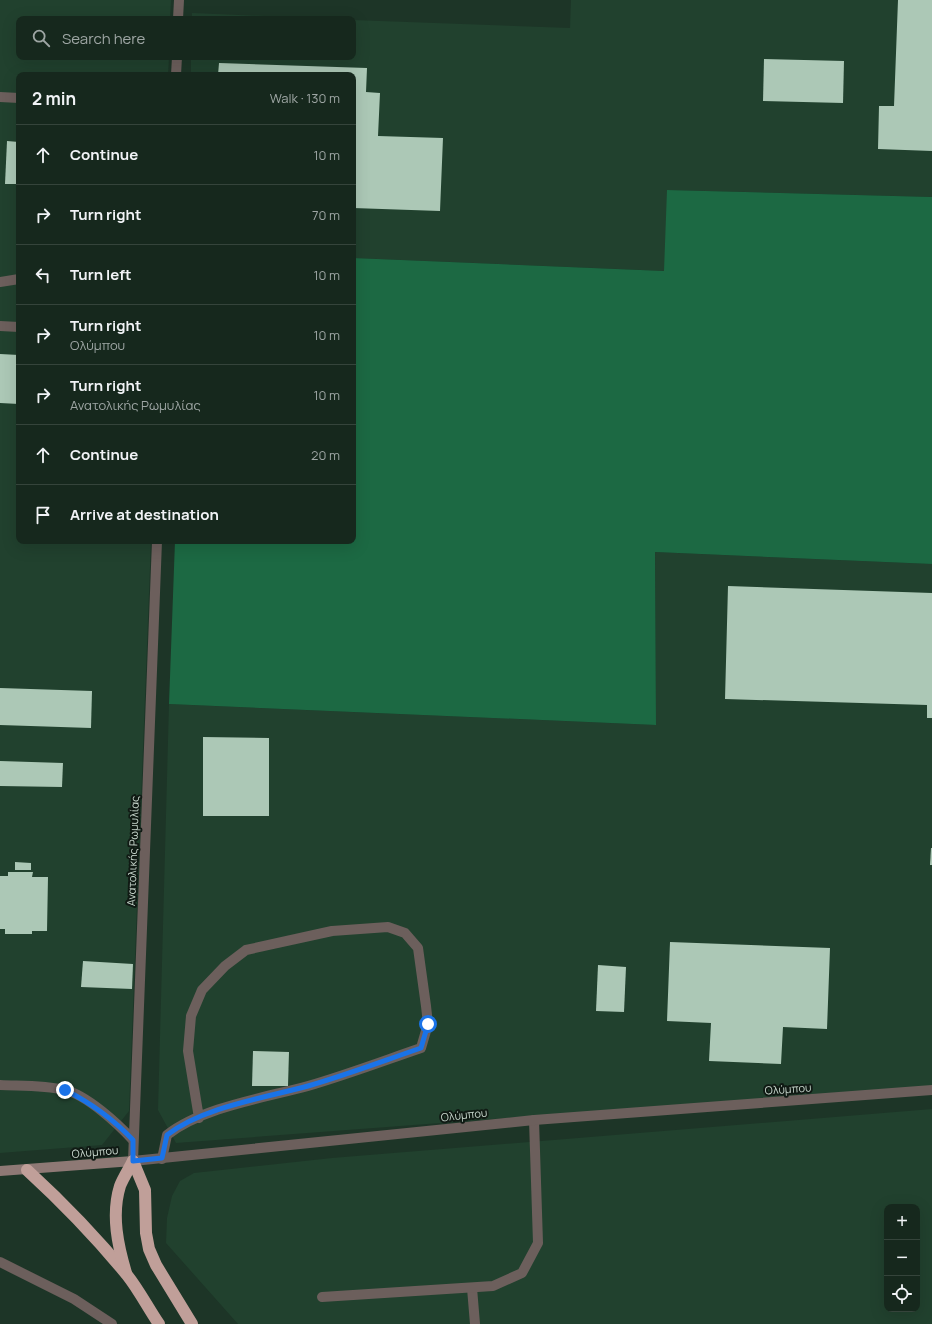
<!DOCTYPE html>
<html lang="en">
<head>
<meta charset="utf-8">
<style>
  :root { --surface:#16281d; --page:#23342a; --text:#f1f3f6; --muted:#9ea6a4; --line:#35443b }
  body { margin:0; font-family:Manrope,sans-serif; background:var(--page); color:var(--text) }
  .controls { position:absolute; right:12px; bottom:12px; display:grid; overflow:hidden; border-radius:8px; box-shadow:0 4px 16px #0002 }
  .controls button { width:36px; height:36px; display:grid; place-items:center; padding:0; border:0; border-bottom:1px solid var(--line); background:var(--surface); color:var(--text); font:20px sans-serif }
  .stop { position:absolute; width:12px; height:12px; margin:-9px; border:3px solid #1a73e8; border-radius:50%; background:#fff }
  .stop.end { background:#1a73e8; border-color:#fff; box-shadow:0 1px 4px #0008 }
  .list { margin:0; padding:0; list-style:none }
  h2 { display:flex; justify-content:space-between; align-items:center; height:52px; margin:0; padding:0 16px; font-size:17px }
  h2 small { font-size:13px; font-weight:400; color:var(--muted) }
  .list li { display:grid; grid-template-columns:26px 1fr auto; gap:12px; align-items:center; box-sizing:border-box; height:60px; padding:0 16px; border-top:1px solid var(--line) }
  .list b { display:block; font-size:15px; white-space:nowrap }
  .list p { margin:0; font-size:13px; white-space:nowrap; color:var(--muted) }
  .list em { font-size:13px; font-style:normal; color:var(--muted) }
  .icon { flex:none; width:22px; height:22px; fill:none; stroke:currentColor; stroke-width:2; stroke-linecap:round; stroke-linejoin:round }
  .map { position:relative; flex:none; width:932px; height:1324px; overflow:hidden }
  .search { position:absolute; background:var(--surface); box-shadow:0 4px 16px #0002; left:16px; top:16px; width:340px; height:44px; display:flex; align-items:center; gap:10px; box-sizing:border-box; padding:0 14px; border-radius:8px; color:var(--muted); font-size:15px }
  .panel { position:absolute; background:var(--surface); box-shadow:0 4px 16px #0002; left:16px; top:72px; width:340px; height:472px; border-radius:8px }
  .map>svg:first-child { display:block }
  .built { fill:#21412e; fill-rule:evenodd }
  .green { fill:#1c6943 }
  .building { fill:#acc8b6 }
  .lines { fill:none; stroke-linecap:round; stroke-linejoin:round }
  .lane { stroke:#6c5f5c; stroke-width:10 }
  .street { stroke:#6c5f5c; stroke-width:10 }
  .secondary { stroke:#8e7975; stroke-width:10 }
  .highway { stroke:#c09f99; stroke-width:12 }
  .route { stroke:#1a73e8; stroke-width:5 }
  .labels { text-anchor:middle; stroke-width:4; stroke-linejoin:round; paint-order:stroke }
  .street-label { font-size:11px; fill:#cad9cf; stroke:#101a14 }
</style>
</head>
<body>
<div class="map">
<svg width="932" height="1324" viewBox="0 0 932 1324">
  <rect width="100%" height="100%" fill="#1d3527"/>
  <!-- built -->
  <g class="built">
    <polygon points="0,0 171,0 170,19 19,19 19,57 169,57 168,75 19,75 19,541 151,541 129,1111 102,1145 0,1153"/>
    <polygon points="571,0 932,0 932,197 668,190 665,271 353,258 353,75 191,75 191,57 353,57 353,20 570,28"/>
    <polygon points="192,13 336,19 192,19"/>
    <polygon points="655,552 932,564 932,1086 176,1143 158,1110 169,704 656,725"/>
    <path d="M932,1109V1324H238L166,1243L167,1218L172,1196L180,1181L194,1173L332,1158ZM887,1207H917V1309H887Z"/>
  </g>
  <!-- green -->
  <polygon class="green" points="667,190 932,197 932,564 655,552 656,725 169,704 175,541 353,541 353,258 664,271"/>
  <!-- building -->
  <g class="building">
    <polygon points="898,0 932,0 932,151 878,149 879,106 894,106"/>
    <polygon points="764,59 844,61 843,103 763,101"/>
    <polygon points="219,63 367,68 366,92 380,93 378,136 443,138 440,211 353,208 353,75 218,75"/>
    <polygon points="7,141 19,142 19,184 5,184"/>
    <polygon points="0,354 19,355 19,404 0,403"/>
    <polygon points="728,586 932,593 932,718 927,718 927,705 725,699"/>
    <polygon points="0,688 92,691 91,728 0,725"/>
    <polygon points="203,737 269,738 269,816 203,816"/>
    <polygon points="0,761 63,763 62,787 0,786"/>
    <polygon points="931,848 932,848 932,865 930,865"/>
    <polygon points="15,862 31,863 31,870 15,870"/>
    <polygon points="8,872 33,872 32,877 48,877 47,931 32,931 32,934 5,934 5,929 0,929 0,876 8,876"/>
    <polygon points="670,942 830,948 827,1029 783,1027 781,1064 709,1061 711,1023 667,1021"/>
    <polygon points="83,961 133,964 132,989 81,987"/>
    <polygon points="598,965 626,967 624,1012 596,1011"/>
    <polygon points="253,1051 289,1052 288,1086 252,1086"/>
  </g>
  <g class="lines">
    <!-- lane -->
    <g class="lane">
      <polyline points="0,97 19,98"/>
      <polyline points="0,282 19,279"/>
      <polyline points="0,326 19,327"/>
      <path d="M0,1085C21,1086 44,1085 65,1090C87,1095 118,1124 133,1140"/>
      <path d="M162,1159L167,1135C203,1107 264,1098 308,1086C346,1075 383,1061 421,1048L428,1024L426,1006L418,948L405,933L388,927L332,931L246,950L225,966L202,990L191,1016L188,1051L199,1118"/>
      <polyline points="472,1288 475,1324"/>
      <polyline points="322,1297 493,1286 522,1273 538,1243 534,1120"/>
    </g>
    <!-- street -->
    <g class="street">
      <polyline points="178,19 179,0"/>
      <polyline points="176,75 177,57"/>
      <polyline points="157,541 133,1161 534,1120 932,1090"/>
      <polyline points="0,1262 74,1299 112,1324"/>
    </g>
    <!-- secondary -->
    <polyline class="secondary" points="0,1171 133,1161"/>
    <!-- highway -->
    <g class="highway">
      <polyline points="133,1161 145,1190 146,1233 149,1249 156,1265 192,1324"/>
      <path d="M27,1170C63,1203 96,1237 127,1275C139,1290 148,1308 159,1324"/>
      <path d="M126,1273C118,1246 111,1215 120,1186C123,1178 129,1169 133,1161"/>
    </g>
  </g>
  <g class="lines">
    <!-- route -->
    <path class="route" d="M65,1090C91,1103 113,1119 133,1140V1161L162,1158L167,1135C203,1107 264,1098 308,1086C346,1075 383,1061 421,1048L428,1024"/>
  </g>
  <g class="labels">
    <!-- street labels -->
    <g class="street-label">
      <text transform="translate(133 851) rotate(-88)" y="4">Ανατολικής Ρωμυλίας</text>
      <text transform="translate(788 1089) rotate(-4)" y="4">Ολύμπου</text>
      <text transform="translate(464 1115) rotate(-6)" y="4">Ολύμπου</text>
      <text transform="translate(95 1152) rotate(-5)" y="4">Ολύμπου</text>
    </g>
  </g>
</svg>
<div class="controls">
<button>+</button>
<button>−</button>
<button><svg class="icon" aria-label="locate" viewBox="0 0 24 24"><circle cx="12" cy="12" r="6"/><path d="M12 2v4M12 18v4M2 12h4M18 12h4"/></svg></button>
</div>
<div class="stop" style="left:428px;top:1024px"></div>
<div class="stop end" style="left:65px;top:1090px"></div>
<div class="search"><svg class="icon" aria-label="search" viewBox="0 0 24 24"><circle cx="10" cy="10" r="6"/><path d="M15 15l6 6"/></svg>Search here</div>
<section class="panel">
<h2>2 min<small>Walk · 130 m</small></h2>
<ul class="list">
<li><svg class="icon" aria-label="ahead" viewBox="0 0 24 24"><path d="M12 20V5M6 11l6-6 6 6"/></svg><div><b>Continue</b></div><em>10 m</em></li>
<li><svg class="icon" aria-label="right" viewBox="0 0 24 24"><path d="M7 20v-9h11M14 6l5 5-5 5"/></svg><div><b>Turn right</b></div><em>70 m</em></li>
<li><svg class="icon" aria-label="left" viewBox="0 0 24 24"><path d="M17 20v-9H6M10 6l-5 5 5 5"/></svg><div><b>Turn left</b></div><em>10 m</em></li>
<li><svg class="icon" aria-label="right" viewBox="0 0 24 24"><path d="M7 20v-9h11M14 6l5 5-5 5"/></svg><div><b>Turn right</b><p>Ολύμπου</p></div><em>10 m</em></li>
<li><svg class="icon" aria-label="right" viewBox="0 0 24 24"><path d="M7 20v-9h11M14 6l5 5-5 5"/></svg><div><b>Turn right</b><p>Ανατολικής Ρωμυλίας</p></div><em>10 m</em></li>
<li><svg class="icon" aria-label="ahead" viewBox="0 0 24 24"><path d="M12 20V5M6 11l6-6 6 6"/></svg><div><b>Continue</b></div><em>20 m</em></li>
<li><svg class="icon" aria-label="arrive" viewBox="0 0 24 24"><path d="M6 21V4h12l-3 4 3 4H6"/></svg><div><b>Arrive at destination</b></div></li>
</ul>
</section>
</div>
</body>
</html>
